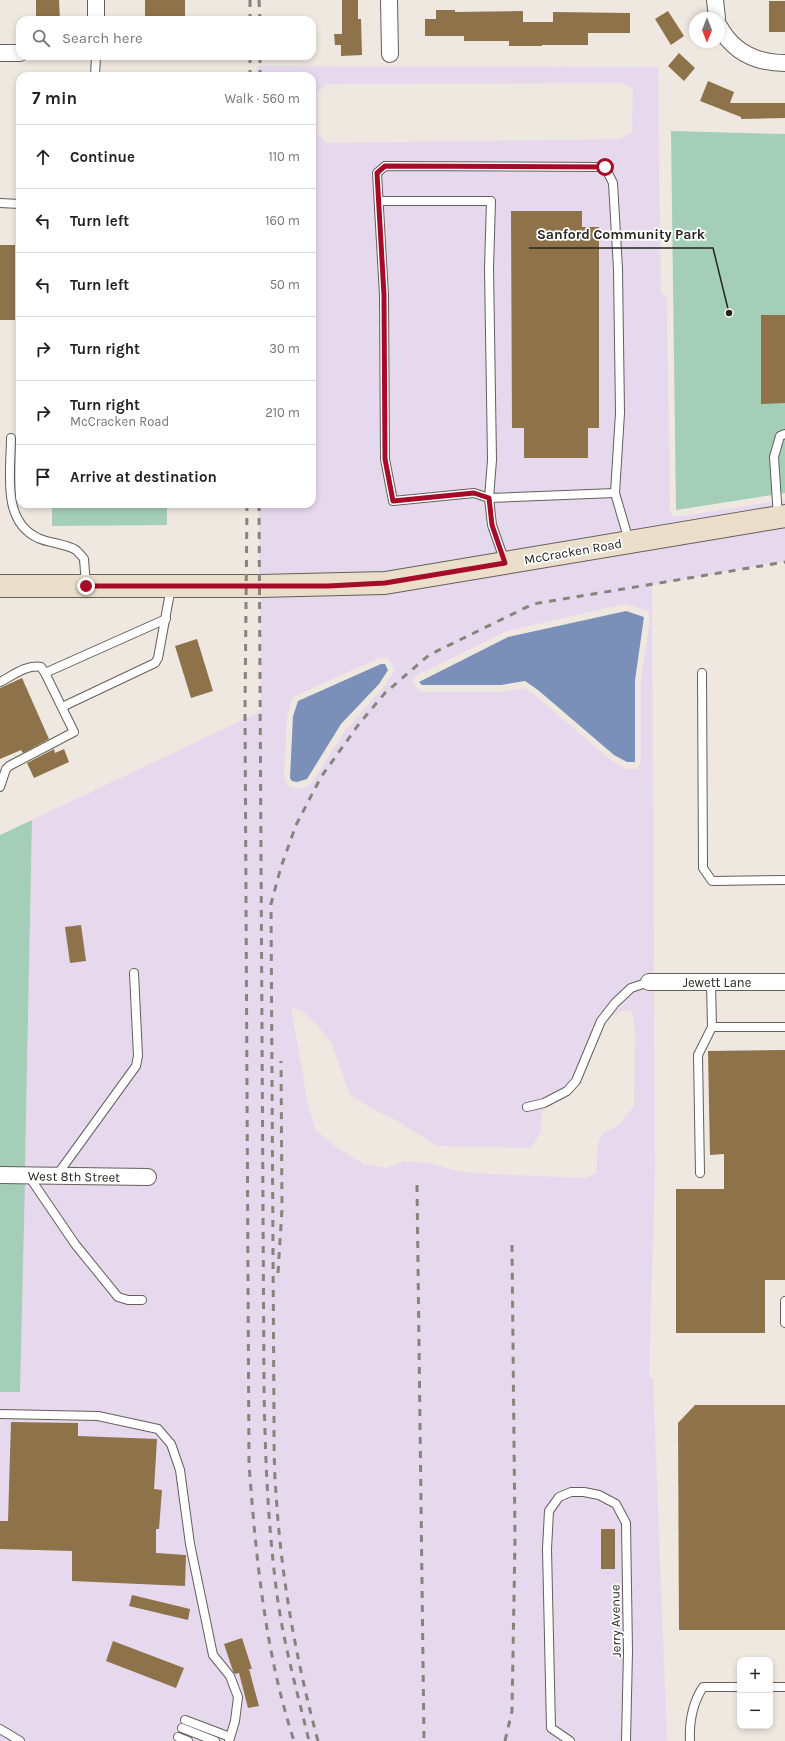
<!DOCTYPE html>
<html lang="en">
<head>
<meta charset="utf-8">
<style>
  :root { --surface:#fff; --page:#f2f2f2; --text:#222; --muted:#767676; --line:#e0e0e0 }
  body { margin:0; font-family:Karla,sans-serif; background:var(--page); color:var(--text) }
  .controls { position:absolute; right:12px; bottom:12px; display:grid; overflow:hidden; border-radius:8px; box-shadow:0 2px 6px #0003 }
  .controls button { width:36px; height:36px; display:grid; place-items:center; padding:0; border:0; border-bottom:1px solid var(--line); background:var(--surface); color:var(--text); font:20px sans-serif }
  .compass { position:absolute; left:689px; top:12px; width:36px; height:36px; border-radius:50%; background:var(--surface); box-shadow:0 2px 6px #0003; rotate:180deg }
  .stop { position:absolute; width:12px; height:12px; margin:-9px; border:3px solid #a60b2a; border-radius:50%; background:#fff }
  .stop.end { background:#a60b2a; border-color:#fff; box-shadow:0 1px 4px #0008 }
  .list { margin:0; padding:0; list-style:none }
  h2 { display:flex; justify-content:space-between; align-items:center; height:52px; margin:0; padding:0 16px; font-size:17px }
  h2 small { font-size:13px; font-weight:400; color:var(--muted) }
  .list li { display:grid; grid-template-columns:26px 1fr auto; gap:12px; align-items:center; box-sizing:border-box; height:64px; padding:0 16px; border-top:1px solid var(--line) }
  .list b { display:block; font-size:15px; white-space:nowrap }
  .list p { margin:0; font-size:13px; white-space:nowrap; color:var(--muted) }
  .list em { font-size:13px; font-style:normal; color:var(--muted) }
  .icon { flex:none; width:22px; height:22px; fill:none; stroke:currentColor; stroke-width:2; stroke-linecap:round; stroke-linejoin:round }
  .map { position:relative; flex:none; width:785px; height:1741px; overflow:hidden }
  .search { position:absolute; background:var(--surface); box-shadow:0 2px 6px #0003; left:16px; top:16px; width:300px; height:44px; display:flex; align-items:center; gap:10px; box-sizing:border-box; padding:0 14px; border-radius:12px; color:var(--muted); font-size:15px }
  .panel { position:absolute; background:var(--surface); box-shadow:0 2px 6px #0003; left:16px; top:72px; width:300px; height:436px; border-radius:12px }
  .map>svg:first-child { display:block }
  .commercial { fill:#e7d9ed; fill-rule:evenodd }
  .green { fill:#a5ceb8 }
  .water { fill:#7a90b8 }
  .building { fill:#8e724a }
  .lines { fill:none; stroke-linecap:round; stroke-linejoin:round }
  .lane-casing { stroke:#655f59; stroke-width:10 }
  .street-casing { stroke:#655f59; stroke-width:18 }
  .secondary-casing { stroke:#655f59; stroke-width:24 }
  .lane { stroke:#fff; stroke-width:8 }
  .street { stroke:#fff; stroke-width:16 }
  .secondary { stroke:#ebdfcc; stroke-width:22 }
  .rail { stroke:#87847e; stroke-width:3; stroke-dasharray:7 7; stroke-linecap:butt }
  .route { stroke:#a60b2a; stroke-width:5 }
  .labels { text-anchor:middle; stroke-width:3.5; stroke-linejoin:round; paint-order:stroke }
  .street-label { font-size:13px; fill:#262421; stroke:#fff }
  .leader { fill:none; stroke:#262421; stroke-width:1.5 }
  .callout-dot { fill:#262421; stroke:#fff; stroke-width:1.5 }
  .callout-label { font-size:14px; text-anchor:middle; font-weight:bold; fill:#262421; stroke:#fff; stroke-width:3.5; stroke-linejoin:round; paint-order:stroke }
</style>
</head>
<body>
<div class="map">
<svg width="785" height="1741" viewBox="0 0 785 1741">
  <rect width="100%" height="100%" fill="#eee8e0"/>
  <!-- commercial -->
  <g class="commercial">
    <path d="M257,66L658,67L661,294L667,295L670,512L673,516L676,517L785,500V508L384,575L259,579V504H312V76H257ZM623,83L633,89L632,132L620,139L326,143L318,133V92L327,84Z"/>
    <path d="M785,524V561L652,585L654,974H642L641,990H654L655,1174L649,1378H653L667,1741H0V1392H20L25,1183L155,1184L154,1169L25,1167L32,820L261,711L260,594ZM625,604L648,611L650,618L641,680V762L637,769H626L611,760L535,695L524,688L501,692H422L419,691L414,685L413,680L417,675L507,631ZM386,657L389,659L394,669L392,674L383,688L346,729L310,785L298,789L288,786L284,777L287,716L293,697L379,658ZM291,1008L301,1010L317,1025L332,1044L350,1095L374,1110L394,1119L437,1146L531,1148L541,1132V1115L549,1102L574,1083L597,1037L608,1020L620,1011L632,1010L635,1035L634,1106L619,1125L603,1133L598,1144L596,1173L586,1178L470,1173L450,1169L430,1163L405,1161L386,1168L363,1164L336,1147L315,1129L307,1102L303,1074Z"/>
  </g>
  <!-- green -->
  <g class="green">
    <polygon points="671,131 785,134 785,493 676,510"/>
    <polygon points="52,504 167,504 167,525 52,526"/>
    <polygon points="32,820 25,1167 0,1167 0,835"/>
    <polygon points="0,1183 25,1183 20,1392 0,1392"/>
  </g>
  <!-- water -->
  <g class="water">
    <polygon points="626,611 644,617 635,680 635,762 627,762 614,755 538,690 525,681 501,685 422,685 419,682 508,637"/>
    <polygon points="381,664 385,664 388,670 379,684 341,724 307,779 297,782 292,781 290,778 293,716 298,701"/>
  </g>
  <!-- building -->
  <g class="building">
    <polygon points="36,0 59,0 60,20 36,20"/>
    <rect x="145" y="0" width="40" height="20"/>
    <polygon points="342,0 358,0 358,19 361,19 362,55 341,56 341,45 335,45 334,34 342,34"/>
    <rect x="769" y="1" width="16" height="31"/>
    <polygon points="436,10 455,10 455,12 523,11 523,22 553,22 553,12 630,13 630,33 588,33 588,45 542,45 542,46 509,46 509,41 464,41 464,36 425,36 425,19 436,19"/>
    <polygon points="668,11 684,36 671,45 655,19"/>
    <polygon points="679,53 695,68 684,81 668,66"/>
    <polygon points="708,81 734,92 730,103 785,103 785,118 741,119 741,117 700,101"/>
    <polygon points="511,211 582,211 582,227 599,227 599,428 588,428 588,458 524,458 524,428 512,428"/>
    <rect x="0" y="245" width="15" height="75"/>
    <polygon points="761,315 785,315 785,403 761,404"/>
    <polygon points="197,639 213,691 191,698 175,646"/>
    <polygon points="22,678 49,739 23,753 21,750 0,759 0,688"/>
    <polygon points="54,749 55,753 64,749 69,762 34,778 27,763"/>
    <polygon points="81,925 86,961 70,963 65,927"/>
    <polygon points="785,1050 785,1280 765,1280 765,1333 676,1333 676,1189 724,1189 724,1154 710,1155 708,1051"/>
    <polygon points="695,1405 785,1405 785,1630 679,1630 678,1423"/>
    <polygon points="11,1422 78,1423 78,1436 157,1439 154,1489 162,1490 159,1529 156,1529 156,1553 186,1555 185,1586 72,1581 72,1551 0,1549 0,1521 8,1521"/>
    <rect x="601" y="1529" width="14" height="40"/>
    <polygon points="132,1595 190,1609 188,1620 129,1606"/>
    <polygon points="242,1638 252,1669 249,1669 259,1706 248,1708 239,1673 235,1674 233,1671 224,1644"/>
    <polygon points="113,1641 184,1668 176,1688 106,1661"/>
  </g>
  <g class="lines">
    <defs>
      <g id="lane">
        <polyline points="95,76 96,56"/>
        <polyline points="379,201 491,201 489,268 492,460 489,498 615,493"/>
        <polyline points="0,203 20,204"/>
        <path d="M11,438C11,471 1,521 38,538C48,543 67,544 76,550C79,553 82,556 84,559L86,585"/>
        <polyline points="778,517 774,457 780,436 785,434"/>
        <polyline points="505,562 492,525 489,498 474,493 393,501 385,459 384,295 377,173 385,166 605,167 613,183 618,269 620,413 615,493 629,541"/>
        <polyline points="45,673 166,619"/>
        <polyline points="702,673 703,868 712,881 785,880"/>
        <path d="M0,682C12,676 27,664 41,667L45,673L74,732L9,766L6,769L0,787"/>
        <polyline points="62,707 155,663 158,658 171,587"/>
        <polyline points="712,1027 785,1027"/>
        <polyline points="527,1107 544,1103 567,1091 576,1081 601,1021 615,1003 631,988 649,982"/>
        <polyline points="700,1173 698,1055 712,1027 711,983"/>
        <polyline points="28,1175 75,1244 118,1297 128,1300 142,1300"/>
        <polyline points="57,1175 136,1066 138,1056 134,973"/>
        <polyline points="785,1301 785,1323"/>
        <polyline points="0,1414 98,1416 158,1429 171,1444 180,1470 190,1544 213,1655 230,1676 238,1697 235,1721 229,1741"/>
        <polyline points="770,1687 785,1687"/>
        <polyline points="185,1720 230,1737"/>
        <polyline points="182,1728 215,1741"/>
        <polyline points="0,1729 20,1741"/>
        <polyline points="178,1737 188,1741"/>
        <polyline points="570,1741 551,1728 547,1549 549,1511 559,1497 571,1492 584,1492 599,1495 616,1504 626,1523 628,1651 626,1741"/>
        <path d="M690,1741C689,1721 692,1704 703,1687H740"/>
      </g>
      <g id="street">
        <polyline points="96,0 96,20"/>
        <polyline points="389,0 390,54"/>
        <polyline points="715,0 717,18"/>
        <path d="M719,26C733,52 756,63 785,63"/>
        <polyline points="0,53 20,53"/>
        <polyline points="649,982 785,982"/>
        <polyline points="0,1175 148,1177"/>
      </g>
      <polyline id="secondary" points="0,586 259,586 385,583 785,516"/>
    </defs>
    <!-- lane casing -->
    <use href="#lane" class="lane-casing"/>
    <!-- street casing -->
    <use href="#street" class="street-casing"/>
    <!-- secondary casing -->
    <use href="#secondary" class="secondary-casing"/>
    <!-- lane -->
    <use href="#lane" class="lane"/>
    <!-- street -->
    <use href="#street" class="street"/>
    <!-- secondary -->
    <use href="#secondary" class="secondary"/>
    <!-- rail -->
    <g class="rail">
      <polyline points="250,0 250,20"/>
      <polyline points="259,0 260,20"/>
      <polyline points="250,56 250,76"/>
      <polyline points="260,56 260,76"/>
      <path d="M247,504L245,710L249,1464C256,1558 265,1652 294,1741"/>
      <path d="M259,504L264,1385C265,1457 268,1530 278,1602C285,1649 298,1695 309,1741"/>
      <polyline points="417,1185 424,1741"/>
      <polyline points="278,1273 282,1209 281,1061"/>
      <path d="M318,1741C296,1660 281,1577 276,1493C274,1469 274,1444 274,1420L271,904L281,867L296,825L321,777L359,724L385,693L429,655L533,604L785,562"/>
      <polyline points="505,1741 512,1711 515,1539 512,1245"/>
    </g>
  </g>
  <g class="lines">
    <!-- route -->
    <polyline class="route" points="86,586 328,586 385,583 505,563 492,525 489,498 474,493 393,501 385,459 384,295 377,173 385,166 605,167"/>
  </g>
  <g class="labels">
    <!-- street labels -->
    <g class="street-label">
      <text transform="translate(573 551) rotate(-10)" y="5">McCracken Road</text>
      <text x="717" y="987">Jewett Lane</text>
      <text transform="translate(74 1176) rotate(1)" y="5">West 8th Street</text>
      <text transform="translate(615 1621) rotate(-91)" y="5">Jerry Avenue</text>
    </g>
  </g>
  <!-- callouts -->
  <path class="leader" d="M729 313L713 248H529"/>
  <circle class="callout-dot" cx="729" cy="313" r="4"/>
  <g class="callout-label">
    <text x="621" y="239">Sanford Community Park</text>
  </g>
</svg>
<div class="controls">
<button>+</button>
<button>−</button>
</div>
<svg class="compass" viewBox="-18 -18 36 36"><path d="M0-13l5 13h-10z" fill="#e53935"/><path d="M0 13l5-13h-10z" fill="#767676"/></svg>
<div class="stop" style="left:605px;top:167px"></div>
<div class="stop end" style="left:86px;top:586px"></div>
<div class="search"><svg class="icon" aria-label="search" viewBox="0 0 24 24"><circle cx="10" cy="10" r="6"/><path d="M15 15l6 6"/></svg>Search here</div>
<section class="panel">
<h2>7 min<small>Walk · 560 m</small></h2>
<ul class="list">
<li><svg class="icon" aria-label="ahead" viewBox="0 0 24 24"><path d="M12 20V5M6 11l6-6 6 6"/></svg><div><b>Continue</b></div><em>110 m</em></li>
<li><svg class="icon" aria-label="left" viewBox="0 0 24 24"><path d="M17 20v-9H6M10 6l-5 5 5 5"/></svg><div><b>Turn left</b></div><em>160 m</em></li>
<li><svg class="icon" aria-label="left" viewBox="0 0 24 24"><path d="M17 20v-9H6M10 6l-5 5 5 5"/></svg><div><b>Turn left</b></div><em>50 m</em></li>
<li><svg class="icon" aria-label="right" viewBox="0 0 24 24"><path d="M7 20v-9h11M14 6l5 5-5 5"/></svg><div><b>Turn right</b></div><em>30 m</em></li>
<li><svg class="icon" aria-label="right" viewBox="0 0 24 24"><path d="M7 20v-9h11M14 6l5 5-5 5"/></svg><div><b>Turn right</b><p>McCracken Road</p></div><em>210 m</em></li>
<li><svg class="icon" aria-label="arrive" viewBox="0 0 24 24"><path d="M6 21V4h12l-3 4 3 4H6"/></svg><div><b>Arrive at destination</b></div></li>
</ul>
</section>
</div>
</body>
</html>
